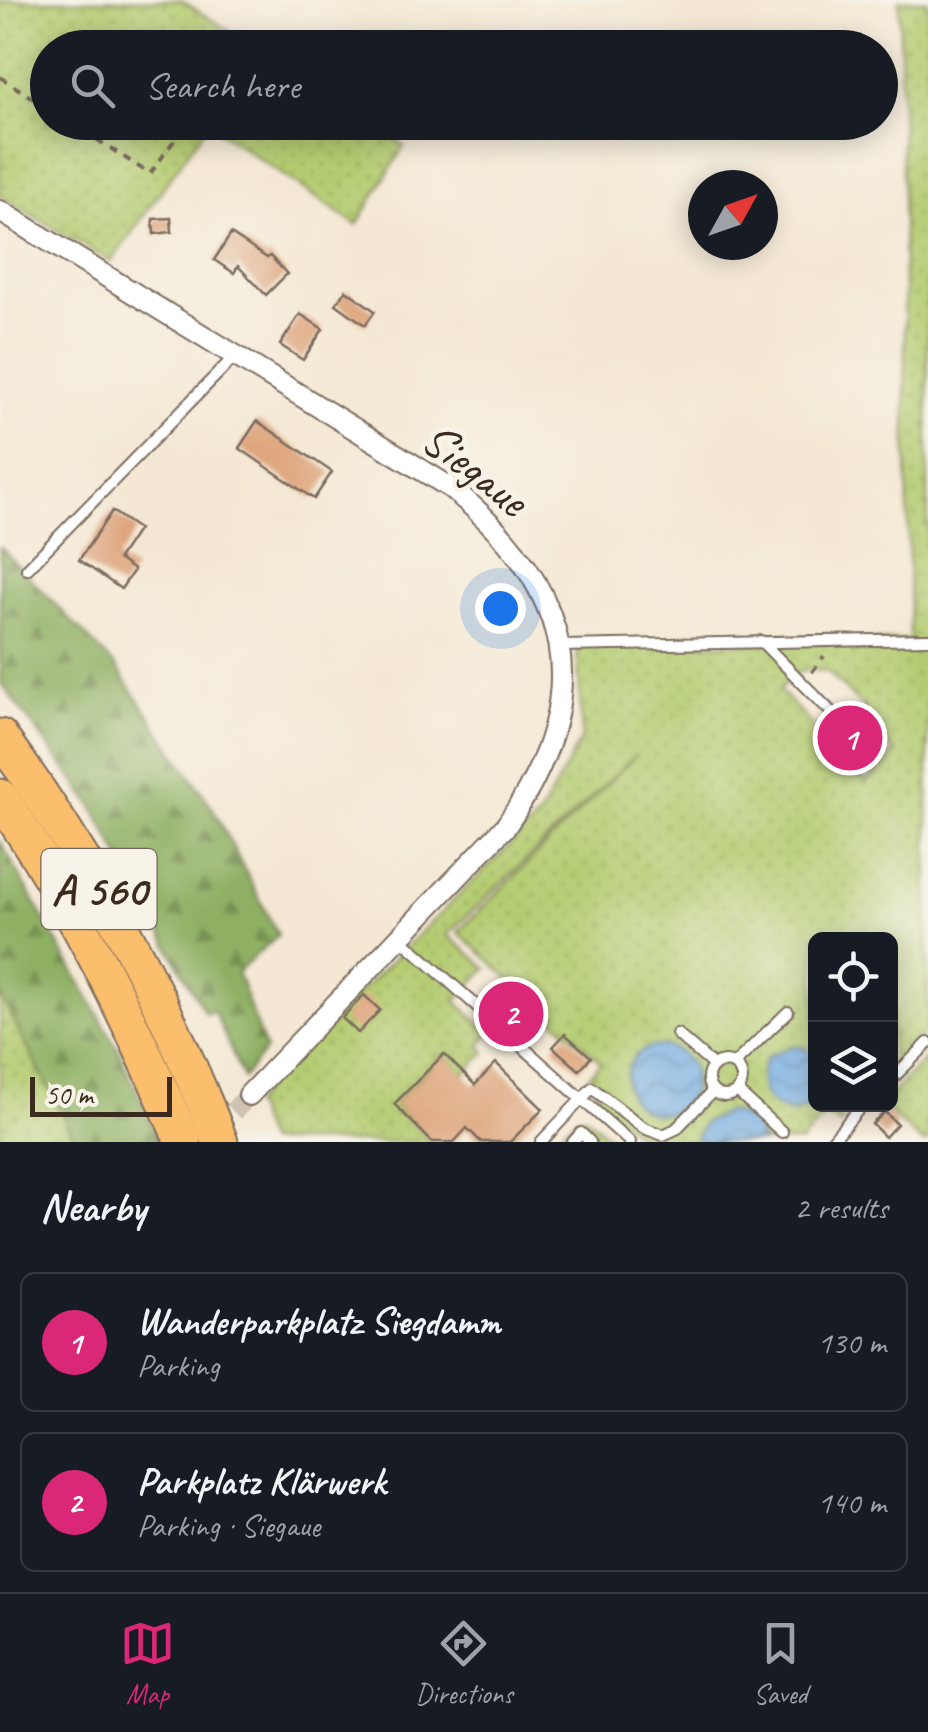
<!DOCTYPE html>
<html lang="en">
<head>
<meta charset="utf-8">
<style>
  :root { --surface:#171b24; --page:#242831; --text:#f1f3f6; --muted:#9ea1a6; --line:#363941; --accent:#db2777 }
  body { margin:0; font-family:Caveat,sans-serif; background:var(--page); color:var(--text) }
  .controls { position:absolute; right:30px; bottom:30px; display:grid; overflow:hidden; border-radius:15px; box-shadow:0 5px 25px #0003 }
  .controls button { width:90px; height:90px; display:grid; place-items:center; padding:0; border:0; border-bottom:2px solid var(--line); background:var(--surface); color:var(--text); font:50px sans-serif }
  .compass { position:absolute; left:688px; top:170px; width:90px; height:90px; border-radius:50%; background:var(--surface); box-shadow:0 5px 25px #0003; rotate:50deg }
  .scale { position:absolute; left:30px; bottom:25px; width:142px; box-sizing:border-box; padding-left:10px; border:5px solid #3b2a1e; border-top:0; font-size:28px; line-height:35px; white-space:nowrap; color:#3b2a1e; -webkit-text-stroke:8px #f7f3e8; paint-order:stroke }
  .you { position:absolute; left:500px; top:608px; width:35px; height:35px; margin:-25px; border:8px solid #fff; border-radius:50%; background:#1a73e8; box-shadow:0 0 0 15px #1a73e833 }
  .badge { display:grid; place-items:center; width:65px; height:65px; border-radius:50%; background:var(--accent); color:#fff; font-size:32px; font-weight:700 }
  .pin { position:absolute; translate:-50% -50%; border:5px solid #fff; box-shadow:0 2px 10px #0006 }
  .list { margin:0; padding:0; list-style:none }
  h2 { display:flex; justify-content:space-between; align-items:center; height:130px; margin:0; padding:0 40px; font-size:42px }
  h2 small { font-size:32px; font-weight:400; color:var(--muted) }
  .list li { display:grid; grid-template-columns:65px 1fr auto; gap:30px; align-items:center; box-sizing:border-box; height:140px; margin:0 20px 20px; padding:0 20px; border:2px solid var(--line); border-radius:15px }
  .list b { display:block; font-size:38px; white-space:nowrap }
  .list p { margin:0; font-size:32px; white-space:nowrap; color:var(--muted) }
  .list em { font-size:32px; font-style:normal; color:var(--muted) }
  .icon { flex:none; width:55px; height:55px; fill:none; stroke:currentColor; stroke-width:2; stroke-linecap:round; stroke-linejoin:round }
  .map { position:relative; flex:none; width:928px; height:1142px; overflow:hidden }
  .search { position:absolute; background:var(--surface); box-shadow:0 5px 25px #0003; left:30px; right:30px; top:30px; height:110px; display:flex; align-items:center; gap:25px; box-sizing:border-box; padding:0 35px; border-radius:55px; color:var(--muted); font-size:38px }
  .sheet { height:450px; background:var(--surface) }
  nav { display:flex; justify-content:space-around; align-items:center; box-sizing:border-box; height:140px; border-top:2px solid var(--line); background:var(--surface); font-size:28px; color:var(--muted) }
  nav a { display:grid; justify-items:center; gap:5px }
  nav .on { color:var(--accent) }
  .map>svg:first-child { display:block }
  .green { fill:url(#green-dots); stroke:#787b48; stroke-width:2.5; fill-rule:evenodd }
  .forest { fill:url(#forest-firs); stroke:#656d40; stroke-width:2.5 }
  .water { fill:url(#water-waves); stroke:#576c80; stroke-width:2.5 }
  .building { fill:#dea67e }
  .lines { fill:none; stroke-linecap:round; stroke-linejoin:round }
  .street-tunnel { stroke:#cfc2b0; stroke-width:20; stroke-dasharray:20 10; stroke-linecap:butt }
  .lane-casing { stroke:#7c6c5e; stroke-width:14 }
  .street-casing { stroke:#7c6c5e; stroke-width:24 }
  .highway-casing { stroke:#7c6c5e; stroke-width:39 }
  .path { stroke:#7c6c5e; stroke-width:4; stroke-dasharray:8 8; stroke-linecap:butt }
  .lane { stroke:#fff; stroke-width:10 }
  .street { stroke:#fff; stroke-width:20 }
  .highway { stroke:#fabe6d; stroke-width:35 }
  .labels { text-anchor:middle; stroke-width:9; stroke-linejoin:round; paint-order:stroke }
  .shield { fill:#f7f3e8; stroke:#73665b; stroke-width:2.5 }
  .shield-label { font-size:45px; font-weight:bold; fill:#3b2a1e }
  .street-label { font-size:48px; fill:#3b2a1e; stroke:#f7f3e8 }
</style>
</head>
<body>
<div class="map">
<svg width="928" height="1142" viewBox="0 0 928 1142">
  <defs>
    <pattern id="green-dots" width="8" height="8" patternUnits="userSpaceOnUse" patternTransform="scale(2.5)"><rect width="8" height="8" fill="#b4cc71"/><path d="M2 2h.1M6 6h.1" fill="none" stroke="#9caf61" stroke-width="1.8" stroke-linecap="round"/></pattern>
    <pattern id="forest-firs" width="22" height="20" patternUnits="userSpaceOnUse" patternTransform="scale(2.5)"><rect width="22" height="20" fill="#8fb063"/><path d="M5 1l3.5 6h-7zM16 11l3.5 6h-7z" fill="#768f51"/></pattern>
    <pattern id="water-waves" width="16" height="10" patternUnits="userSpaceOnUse" patternTransform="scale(2.5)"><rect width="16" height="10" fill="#73ade3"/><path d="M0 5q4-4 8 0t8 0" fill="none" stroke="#608db7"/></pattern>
  </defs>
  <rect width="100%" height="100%" fill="#f7f3e8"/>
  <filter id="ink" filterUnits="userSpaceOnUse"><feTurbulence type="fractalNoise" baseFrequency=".01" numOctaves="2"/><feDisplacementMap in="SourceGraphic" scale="20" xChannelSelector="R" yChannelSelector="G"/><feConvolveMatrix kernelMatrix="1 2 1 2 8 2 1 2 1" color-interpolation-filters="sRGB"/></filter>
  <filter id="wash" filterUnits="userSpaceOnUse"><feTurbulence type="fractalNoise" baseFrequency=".0048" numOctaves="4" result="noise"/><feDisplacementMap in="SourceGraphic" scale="40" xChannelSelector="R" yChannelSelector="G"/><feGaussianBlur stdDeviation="2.25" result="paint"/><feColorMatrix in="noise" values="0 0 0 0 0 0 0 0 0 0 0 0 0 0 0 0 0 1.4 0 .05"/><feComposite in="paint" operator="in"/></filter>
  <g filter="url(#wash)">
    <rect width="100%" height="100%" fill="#f4e8d4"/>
    <!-- green -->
    <g class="green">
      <polygon points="0,0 181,0 254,47 48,48 48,122 369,123 404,146 357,225 208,124 111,262 0,196"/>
      <path d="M899,0H928V1029L891,1070L890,939H816V1104L847,1105L840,1124L826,1114L801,1142H646L604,1105L588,1077L601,1062L458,932L635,756L447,935L487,968L456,1001L490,1033L480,1045L486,1052L464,1074L443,1054L394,1104L432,1142H267L253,1105L271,1078L538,818L582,737L577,646L910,640ZM810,669L828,672L865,709L856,719L895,752L866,782L779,690L793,675Z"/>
      <polygon points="0,994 6,1005 76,1142 0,1142"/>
      <polygon points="928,1055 928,1142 922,1142 881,1105 890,1104 891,1094"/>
      <polygon points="579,1116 585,1116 615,1142 596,1142 582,1129 569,1142 550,1142"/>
    </g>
    <!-- forest -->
    <g class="forest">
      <polygon points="0,547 117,668 213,809 278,935 237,972 265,1050 243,1078 214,1011 205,1013 91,803 0,682"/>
      <polygon points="0,841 119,1051 159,1142 76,1142 0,994"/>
    </g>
    <!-- water -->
    <g class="water">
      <path d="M795,1045L815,1053L816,1105L791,1113C762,1105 753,1081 768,1056Z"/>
      <circle cx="660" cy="1080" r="34"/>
      <polygon points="729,1111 754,1123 762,1142 694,1142 703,1123"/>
    </g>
    <g id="blocks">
      <!-- building -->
      <g class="building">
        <polygon points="171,218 172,232 154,234 153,219"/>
        <polygon points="231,234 267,258 270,256 287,274 266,295 238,266 234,273 214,260"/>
        <polygon points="346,290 375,311 365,325 336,304"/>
        <polygon points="300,314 323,329 303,360 280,345"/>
        <polygon points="257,421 332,472 314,499 239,448"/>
        <polygon points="112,511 138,529 118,559 134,570 121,589 79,560"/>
        <polygon points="364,995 380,1010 358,1033 342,1018"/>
        <polygon points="565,1034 591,1057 579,1070 553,1047"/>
        <polygon points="444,1054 475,1085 496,1063 543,1109 510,1142 481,1142 467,1128 454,1142 432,1142 394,1104"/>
        <polygon points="885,1112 897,1124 885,1137 872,1124"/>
      </g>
    </g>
  </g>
  <g filter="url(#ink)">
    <use href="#blocks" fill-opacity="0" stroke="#7c6c5e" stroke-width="2.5"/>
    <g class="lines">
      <!-- street-tunnel -->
      <polyline class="street-tunnel" points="212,1133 249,1095"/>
      <defs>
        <g id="lane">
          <polyline points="27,569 235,356"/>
          <polyline points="761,641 835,716"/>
          <polyline points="561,646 928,639"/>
          <polyline points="400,938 630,1142"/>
          <polyline points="677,1034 714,1066"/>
          <circle cx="725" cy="1079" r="17"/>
          <polyline points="734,1064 788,1012"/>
          <polyline points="890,1081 928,1043"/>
          <polyline points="738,1092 782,1132"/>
          <polyline points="541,1142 592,1088 644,1128 663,1135 676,1129 712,1092"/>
          <polyline points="573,1142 581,1133 590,1142"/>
          <polyline points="831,1142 863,1104"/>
        </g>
        <path id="street" d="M0,211L451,488C573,587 597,694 506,826L249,1095"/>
        <g id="highway">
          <path d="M0,737C92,862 164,998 220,1142"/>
          <path d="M0,797C74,905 132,1021 183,1142"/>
        </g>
      </defs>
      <!-- lane casing -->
      <use href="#lane" class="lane-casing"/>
      <!-- street casing -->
      <use href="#street" class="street-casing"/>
      <!-- highway casing -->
      <use href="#highway" class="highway-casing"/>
      <!-- path -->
      <g class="path">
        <polyline points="0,77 48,108"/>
        <polyline points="70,122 150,174 173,142 144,122"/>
        <polyline points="93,137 103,122"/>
        <polyline points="812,672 824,656"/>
      </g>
      <!-- lane -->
      <use href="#lane" class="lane"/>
      <!-- street -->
      <use href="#street" class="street"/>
      <!-- highway -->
      <use href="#highway" class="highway"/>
    </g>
  </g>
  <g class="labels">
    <!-- shield labels -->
    <rect class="shield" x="41.5" y="849" width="115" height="80" rx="8"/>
    <g class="shield-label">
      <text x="99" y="905">A 560</text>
    </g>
    <!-- street labels -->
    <g class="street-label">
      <text transform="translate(476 468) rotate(38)" y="17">Siegaue</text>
    </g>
  </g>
</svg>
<div class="controls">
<button><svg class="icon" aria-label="locate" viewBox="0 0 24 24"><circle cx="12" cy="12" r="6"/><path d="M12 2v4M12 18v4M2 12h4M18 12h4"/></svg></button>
<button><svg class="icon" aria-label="layers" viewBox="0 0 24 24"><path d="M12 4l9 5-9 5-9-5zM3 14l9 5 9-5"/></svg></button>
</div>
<svg class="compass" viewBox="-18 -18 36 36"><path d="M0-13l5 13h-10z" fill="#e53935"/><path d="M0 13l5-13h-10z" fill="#9ea1a6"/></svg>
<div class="scale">50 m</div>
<div class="you"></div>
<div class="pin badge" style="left:850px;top:738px">1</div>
<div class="pin badge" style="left:511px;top:1014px">2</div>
<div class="search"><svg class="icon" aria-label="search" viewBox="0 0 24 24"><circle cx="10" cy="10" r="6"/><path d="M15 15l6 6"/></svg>Search here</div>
</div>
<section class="sheet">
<h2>Nearby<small>2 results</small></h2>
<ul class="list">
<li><span class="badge">1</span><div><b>Wanderparkplatz Siegdamm</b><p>Parking</p></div><em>130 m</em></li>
<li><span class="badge">2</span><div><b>Parkplatz Klärwerk</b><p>Parking · Siegaue</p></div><em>140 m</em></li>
</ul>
</section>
<nav>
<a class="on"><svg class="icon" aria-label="map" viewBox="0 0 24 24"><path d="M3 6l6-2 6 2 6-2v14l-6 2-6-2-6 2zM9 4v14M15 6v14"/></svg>Map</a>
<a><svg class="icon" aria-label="directions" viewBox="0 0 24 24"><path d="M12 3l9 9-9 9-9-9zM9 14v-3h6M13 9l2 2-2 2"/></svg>Directions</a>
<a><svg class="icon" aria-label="saved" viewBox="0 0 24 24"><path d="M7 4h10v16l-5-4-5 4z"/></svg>Saved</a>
</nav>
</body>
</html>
